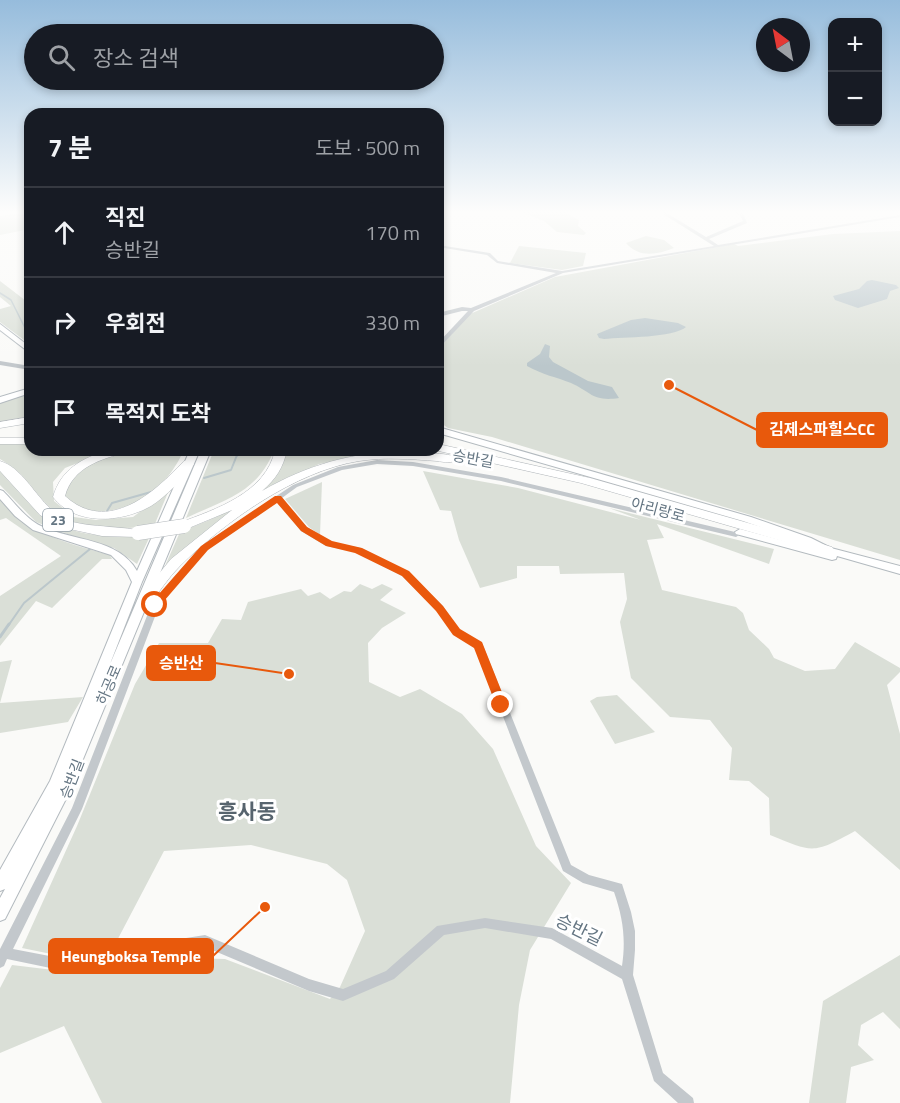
<!DOCTYPE html>
<html lang="ko">
<head>
<meta charset="utf-8">
<style>
  :root { --surface:#171b24; --page:#242831; --text:#f1f3f6; --muted:#9ea1a6; --line:#363941 }
  body { margin:0; font-family:"Titillium Web","Noto Sans KR",sans-serif; background:var(--page); color:var(--text) }
  .controls { position:absolute; right:18px; top:18px; display:grid; overflow:hidden; border-radius:12px; box-shadow:0 3px 9px #0003 }
  .controls button { width:54px; height:54px; display:grid; place-items:center; padding:0; border:0; border-bottom:2px solid var(--line); background:var(--surface); color:var(--text); font:30px sans-serif }
  .compass { position:absolute; left:756px; top:18px; width:54px; height:54px; border-radius:50%; background:var(--surface); box-shadow:0 3px 9px #0003; rotate:328deg }
  .stop { position:absolute; width:18px; height:18px; margin:-14px; border:4px solid #ea580c; border-radius:50%; background:#fff }
  .stop.end { background:#ea580c; border-color:#fff; box-shadow:0 2px 6px #0008 }
  .list { margin:0; padding:0; list-style:none }
  h2 { display:flex; justify-content:space-between; align-items:center; height:78px; margin:0; padding:0 24px; font-size:26px }
  h2 small { font-size:20px; font-weight:400; color:var(--muted) }
  .list li { display:grid; grid-template-columns:39px 1fr auto; gap:18px; align-items:center; box-sizing:border-box; height:90px; padding:0 24px; border-top:2px solid var(--line) }
  .list b { display:block; font-size:22px; white-space:nowrap }
  .list p { margin:0; font-size:20px; white-space:nowrap; color:var(--muted) }
  .list em { font-size:20px; font-style:normal; color:var(--muted) }
  .icon { flex:none; width:33px; height:33px; fill:none; stroke:currentColor; stroke-width:2; stroke-linecap:round; stroke-linejoin:round }
  .map { position:relative; flex:none; width:900px; height:1103px; overflow:hidden }
  .search { position:absolute; background:var(--surface); box-shadow:0 3px 9px #0003; left:24px; top:24px; width:420px; height:66px; display:flex; align-items:center; gap:15px; box-sizing:border-box; padding:0 21px; border-radius:33px; color:var(--muted); font-size:22px }
  .panel { position:absolute; background:var(--surface); box-shadow:0 3px 9px #0003; left:24px; top:108px; width:420px; height:348px; border-radius:18px }
  .map>svg:first-child { display:block }
  .green { fill:#dadfd7 }
  .water { fill:#bbc7cb }
  .lines { fill:none; stroke-linecap:round; stroke-linejoin:round }
  .stream-far2 { stroke:#bbc7cb; stroke-width:1.5 }
  .stream-far1 { stroke:#bbc7cb; stroke-width:2 }
  .stream { stroke:#bbc7cb; stroke-width:3 }
  .secondary-casing { stroke:#b3babf; stroke-width:2 }
  .highway-casing { stroke:#b4b9bd; stroke-width:1 }
  .street { fill:#c3c8cc; fill-rule:evenodd }
  .secondary { fill:#fff; fill-rule:evenodd }
  .highway { fill:#fff; fill-rule:evenodd }
  .highway-bridge-casing { stroke:#b4b9bd; stroke-width:15; stroke-linecap:butt }
  .highway-bridge { stroke:#fff; stroke-width:14 }
  .route { fill:#ea580c }
  .labels { text-anchor:middle; stroke-width:6; stroke-linejoin:round; paint-order:stroke }
  .shield { fill:#fff; stroke:#939fa8; stroke-width:1.5 }
  .shield-label { font-size:14px; font-weight:bold; fill:#657683 }
  .street-label { font-size:15px; fill:#657683; stroke:#fff }
  .near-street-label { font-size:18px; fill:#657683; stroke:#fff }
  .near-quarter-label { font-size:21px; font-weight:bold; fill:#57646e; stroke:#fff }
  .leader { fill:none; stroke:#e8590c; stroke-width:2 }
  .callout-dot { fill:#e8590c; stroke:#fff; stroke-width:2 }
  .callout { fill:#e8590c; stroke:#e8590c; stroke-width:2 }
  .callout-label { font-size:16px; text-anchor:middle; font-weight:bold; fill:#fff }
</style>
</head>
<body>
<div class="map">
<svg width="900" height="1103" viewBox="0 0 900 1103">
  <rect width="100%" height="100%" fill="#fafaf8"/>
  <!-- green -->
  <g class="green">
    <polygon points="30,212 30,229 0,235 0,216"/>
    <polygon points="521,212 565,212 579,220 578,226 586,233 584,235 557,232 544,221"/>
    <polygon points="900,231 900,560 492,437 448,428 438,421 438,349 470,314 555,277 734,244 738,246 833,234"/>
    <path d="M646,236L664,240L674,248C656,255 639,258 626,243Z"/>
    <polygon points="519,246 586,253 583,266 562,270 510,263"/>
    <polygon points="0,281 30,304 30,315 26,317 30,327 30,339 24,340 0,322 0,309 11,306 0,297"/>
    <polygon points="25,395 30,397 30,416 0,422 0,403"/>
    <path d="M0,444H30V450H111L65,468L53,482L54,501L74,517L96,520L133,517L169,490L154,526C126,529 79,532 56,513C34,494 26,474 0,459Z"/>
    <path d="M138,450H184C168,484 143,508 104,511C86,512 75,508 64,494C76,461 108,458 138,450Z"/>
    <path d="M214,450H274C258,493 224,500 186,518Z"/>
    <path d="M287,450L388,451L319,464L281,483L161,575L180,532C222,515 272,497 287,450Z"/>
    <path d="M0,470C13,483 35,511 49,520C79,538 116,537 150,536L137,564L114,548L86,541L36,522L0,485Z"/>
    <path d="M423,471L518,488L641,520L609,508L774,549L769,564L657,524L664,538L647,540L662,590L736,607L743,613L749,630L769,649L774,658L805,671L835,669L855,642L900,668V672L887,685L900,734V870L855,831C813,854 814,853 770,835L769,798L749,781L729,780L732,748L710,720L670,717L631,678L620,622L627,599L624,573L560,574L559,566H517V578L480,588L459,540L451,511L440,510Z"/>
    <polygon points="322,482 320,535 309,527 285,499"/>
    <path d="M0,499C30,535 67,543 110,555L112,559H102L52,608L36,601L0,646V596L61,556L6,518L0,520Z"/>
    <polygon points="360,584 372,589 382,584 393,589 380,600 406,613 382,628 368,643 369,682 400,697 420,689 462,714 493,749 536,846 571,883 530,950 519,1005 510,1103 102,1103 64,1026 0,1053 0,988 12,965 70,972 190,958 225,959 330,999 340,987 365,931 347,880 327,864 251,845 164,851 111,952 66,957 22,948 77,826 135,684 159,643 208,643 222,619 241,620 248,602 301,589 308,596 320,592 330,599 344,591 351,592"/>
    <polygon points="12,660 0,703 83,697 68,722 0,733 0,662"/>
    <polygon points="617,695 655,732 615,744 590,701 597,697"/>
    <polygon points="900,955 900,1029 883,1012 861,1025 858,1045 874,1060 851,1067 846,1103 809,1103 823,1001"/>
  </g>
  <!-- water -->
  <g class="water">
    <polygon points="872,280 896,285 899,288 890,291 887,299 858,308 835,300 833,296 859,289 867,281"/>
    <path d="M645,318L678,323L686,327C673,338 624,337 604,339L599,338L597,334L631,320Z"/>
    <path d="M545,344L550,346L549,357L553,362L588,381L612,387L619,398C593,402 591,392 571,383C556,377 543,375 527,366V363L540,354Z"/>
  </g>
  <g class="lines">
    <!-- stream-far2 -->
    <g class="stream-far2">
      <polyline points="0,293 11,300 30,338"/>
      <polyline points="237,456 239,450"/>
    </g>
    <!-- stream-far1 -->
    <g class="stream-far1">
      <polyline points="204,478 231,470 237,455"/>
      <polyline points="107,511 112,503 151,492"/>
      <polyline points="8,626 24,603 90,549"/>
    </g>
    <!-- stream -->
    <polyline class="stream" points="0,637 9,624"/>
    <defs>
      <g id="secondary">
        <polygon points="0,324 30,347 30,353 0,330"/>
        <polygon points="30,388 30,393 0,403 0,397"/>
        <polygon points="438,427 751,517 811,538 831,548 900,566 900,574 837,556 836,559 832,560 736,534 735,532 740,529 818,550 803,542 743,521 438,433"/>
        <path d="M190,450H200L142,582L108,669L201,450H211L69,793L5,919L0,921V898L5,889L0,891V870L50,781L132,582L126,570L111,555L33,530L15,516L0,499V490L3,491C15,503 26,519 41,526C72,541 119,538 137,571Z"/>
      </g>
      <g id="highway">
        <polygon points="30,417 30,423 0,428 0,422"/>
        <rect x="0" y="438" width="30" height="6"/>
        <polygon points="438,444 590,478 832,547 834,550 827,554 581,483 434,450 438,450"/>
        <path d="M109,450H129L127,452C101,459 73,467 65,496C108,535 154,493 184,461L188,460L194,464C182,479 167,496 151,506C121,523 75,526 53,497C61,469 82,458 109,450Z"/>
        <path d="M275,450H287C283,468 276,479 262,491C314,461 367,448 427,453C437,454 451,453 458,459C452,464 444,462 437,461C411,459 385,457 359,461C296,471 224,522 180,566C168,578 159,592 149,606H139L137,602L139,598L171,559L232,510L184,530L179,529L177,526L179,523C216,509 266,493 275,450Z"/>
        <path d="M0,461C27,469 39,508 67,520C84,528 138,526 145,533L138,537L102,536L60,527L40,515L0,471Z"/>
      </g>
    </defs>
    <!-- secondary casing -->
    <use href="#secondary" class="secondary-casing"/>
    <!-- highway casing -->
    <use href="#highway" class="highway-casing"/>
    <!-- street -->
    <g class="street">
      <polygon points="660,212 665,212 706,237 743,221 740,215 734,212 743,213 747,223 709,239 718,245 900,215 900,217 563,273 474,311 440,347 438,348 438,343 468,311 462,311 438,317 438,313 462,307 471,308 556,273 497,263 487,255 438,247 438,245 490,253 498,261 562,271 714,246"/>
      <polygon points="0,361 30,366 30,370 0,365"/>
      <path d="M377,460L413,462L501,477L735,532L740,530L744,532L736,537L501,481L413,466L377,464L342,470L297,487L282,498L307,527L331,542L361,548L408,572L443,606L459,630L482,643L571,865L589,875L622,884L631,912L635,931V950L633,975L663,1073L693,1098L694,1103H678L654,1081L622,979L551,939L485,928L444,935L394,979L343,1001L309,991L205,947L60,970L7,959L4,966L0,968V949L72,808L152,603L201,546L293,485L338,467ZM277,501L301,531L326,546L356,552L402,576L437,610L453,634L476,647L563,871L583,883L614,892C623,918 626,939 622,966L552,928L485,918L437,926L386,971L343,989L309,979L205,935L60,958L13,949L82,809L159,606L207,550Z"/>
    </g>
    <!-- secondary -->
    <use href="#secondary" class="secondary"/>
    <!-- highway -->
    <use href="#highway" class="highway"/>
    <defs>
      <polyline id="highway-bridge" points="138,533 184,526"/>
    </defs>
    <!-- highway-bridge casing -->
    <use href="#highway-bridge" class="highway-bridge-casing"/>
    <!-- highway-bridge -->
    <use href="#highway-bridge" class="highway-bridge"/>
  </g>
  <!-- sky -->
  <linearGradient id="sky" x2="0" y2="1"><stop stop-color="#96bcdc"/><stop offset="0.58" stop-color="#fdfdfc"/><stop offset="1" stop-color="#fdfdfc" stop-opacity="0"/></linearGradient>
  <rect width="900" height="366" fill="url(#sky)"/>
  <!-- route -->
  <polygon class="route" points="275,496 281,496 307,527 332,541 362,548 409,571 443,606 460,629 482,642 507,705 506,709 497,709 496,705 474,648 453,635 436,611 402,576 355,553 326,546 301,531 277,503 208,550 158,608 151,608 151,603 201,546"/>
  <g class="labels">
    <!-- shield labels -->
    <rect class="shield" x="43" y="509" width="30" height="22" rx="4.5"/>
    <g class="shield-label">
      <text x="58" y="525">23</text>
    </g>
    <!-- street labels -->
    <g class="street-label">
      <text transform="translate(473 459) rotate(10)" y="5">승반길</text>
      <text transform="translate(658 510) rotate(15)" y="5">아리랑로</text>
      <text transform="translate(109 685) rotate(-67)" y="5">하공로</text>
      <text transform="translate(72 779) rotate(-69)" y="5">승반길</text>
    </g>
    <!-- near-street labels -->
    <g class="near-street-label">
      <text transform="translate(579 930) rotate(26)" y="6">승반길</text>
    </g>
    <!-- near-quarter labels -->
    <g class="near-quarter-label">
      <text x="247" y="819">흥사동</text>
    </g>
  </g>
  <!-- callouts -->
  <path class="leader" d="M669 385L757 430M289 674L215 663M265 907L213 956"/>
  <g class="callout-dot">
    <circle cx="669" cy="385" r="6"/>
    <circle cx="289" cy="674" r="6"/>
    <circle cx="265" cy="907" r="6"/>
  </g>
  <g class="callout">
    <rect x="757" y="413" width="130" height="34" rx="6"/>
    <rect x="147" y="646" width="68" height="34" rx="6"/>
    <rect x="49" y="939" width="164" height="34" rx="6"/>
  </g>
  <g class="callout-label">
    <text x="822" y="435">김제스파힐스CC</text>
    <text x="181" y="669">승반산</text>
    <text x="131" y="962">Heungboksa Temple</text>
  </g>
</svg>
<div class="controls">
<button>+</button>
<button>−</button>
</div>
<svg class="compass" viewBox="-18 -18 36 36"><path d="M0-13l5 13h-10z" fill="#e53935"/><path d="M0 13l5-13h-10z" fill="#9ea1a6"/></svg>
<div class="stop" style="left:155px;top:605px"></div>
<div class="stop end" style="left:501px;top:705px"></div>
<div class="search"><svg class="icon" aria-label="search" viewBox="0 0 24 24"><circle cx="10" cy="10" r="6"/><path d="M15 15l6 6"/></svg>장소 검색</div>
<section class="panel">
<h2>7 분<small>도보 · 500 m</small></h2>
<ul class="list">
<li><svg class="icon" aria-label="ahead" viewBox="0 0 24 24"><path d="M12 20V5M6 11l6-6 6 6"/></svg><div><b>직진</b><p>승반길</p></div><em>170 m</em></li>
<li><svg class="icon" aria-label="right" viewBox="0 0 24 24"><path d="M7 20v-9h11M14 6l5 5-5 5"/></svg><div><b>우회전</b></div><em>330 m</em></li>
<li><svg class="icon" aria-label="arrive" viewBox="0 0 24 24"><path d="M6 21V4h12l-3 4 3 4H6"/></svg><div><b>목적지 도착</b></div></li>
</ul>
</section>
</div>
</body>
</html>
